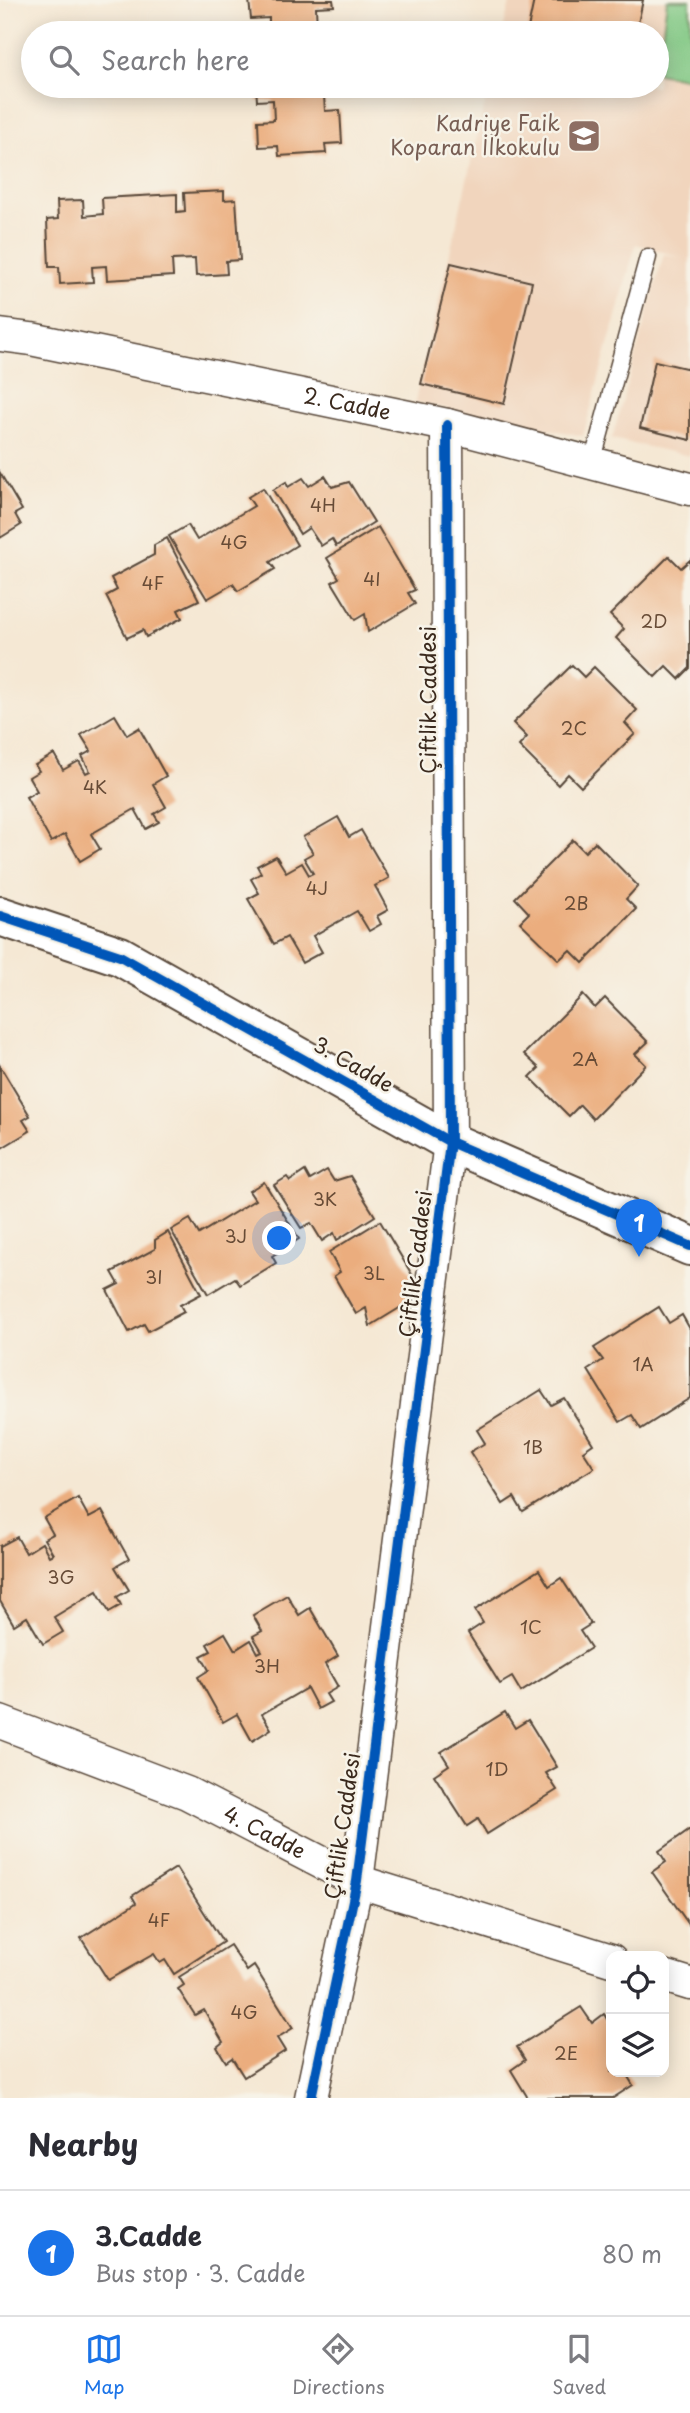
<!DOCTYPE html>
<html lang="en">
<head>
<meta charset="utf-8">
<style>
  :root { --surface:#fff; --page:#f2f2f3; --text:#2b2b33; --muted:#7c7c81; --line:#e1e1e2; --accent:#1a73e8 }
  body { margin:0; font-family:"Playpen Sans",sans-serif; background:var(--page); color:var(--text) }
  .controls { position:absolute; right:21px; bottom:21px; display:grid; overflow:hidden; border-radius:14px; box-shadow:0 4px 18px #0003 }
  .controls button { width:63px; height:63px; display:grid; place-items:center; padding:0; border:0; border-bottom:2px solid var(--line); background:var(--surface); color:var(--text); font:35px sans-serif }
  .you { position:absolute; left:280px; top:1239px; width:24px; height:24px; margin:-18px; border:5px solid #fff; border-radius:50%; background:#1a73e8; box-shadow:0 0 0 10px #1a73e833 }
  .badge { display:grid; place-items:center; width:46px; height:46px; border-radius:50%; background:var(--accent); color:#fff; font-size:23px; font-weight:700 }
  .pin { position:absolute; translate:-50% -58px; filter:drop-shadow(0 2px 4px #0008) }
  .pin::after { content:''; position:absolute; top:37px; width:24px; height:21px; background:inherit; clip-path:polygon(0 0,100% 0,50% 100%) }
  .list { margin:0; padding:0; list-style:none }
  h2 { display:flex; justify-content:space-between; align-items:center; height:91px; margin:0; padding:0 28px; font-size:30px }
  h2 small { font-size:23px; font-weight:400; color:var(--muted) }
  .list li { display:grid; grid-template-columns:46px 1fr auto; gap:21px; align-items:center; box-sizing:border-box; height:126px; padding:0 28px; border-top:2px solid var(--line) }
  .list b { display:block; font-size:26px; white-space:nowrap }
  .list p { margin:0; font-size:23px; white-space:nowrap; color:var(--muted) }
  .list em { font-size:23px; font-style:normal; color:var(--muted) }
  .icon { flex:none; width:38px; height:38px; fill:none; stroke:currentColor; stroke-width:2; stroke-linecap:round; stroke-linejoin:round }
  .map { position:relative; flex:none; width:690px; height:2098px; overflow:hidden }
  .search { position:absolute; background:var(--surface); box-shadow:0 4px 18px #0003; left:21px; right:21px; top:21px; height:77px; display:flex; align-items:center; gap:18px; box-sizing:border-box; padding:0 24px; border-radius:38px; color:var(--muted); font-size:26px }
  .sheet { height:217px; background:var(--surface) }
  nav { display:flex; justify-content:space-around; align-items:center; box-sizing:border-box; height:98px; border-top:2px solid var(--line); background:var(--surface); font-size:19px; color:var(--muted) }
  nav a { display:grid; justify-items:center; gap:4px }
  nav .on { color:var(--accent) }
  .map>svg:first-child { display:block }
  .built { fill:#f1d5bd }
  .green { fill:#80c783; stroke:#5e7850; stroke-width:2 }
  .building { fill:#ebad7e }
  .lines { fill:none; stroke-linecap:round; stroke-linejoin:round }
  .service-casing { stroke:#574639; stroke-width:19 }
  .minor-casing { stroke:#574639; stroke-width:35 }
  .tertiary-casing { stroke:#574639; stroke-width:42 }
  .service { stroke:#fff; stroke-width:16 }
  .minor { stroke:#fff; stroke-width:32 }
  .tertiary { stroke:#fff; stroke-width:38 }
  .cycleway-casing { stroke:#f7f3e8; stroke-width:15 }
  .cycleway { stroke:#0057b8; stroke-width:10 }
  .labels { text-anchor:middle; stroke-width:5; stroke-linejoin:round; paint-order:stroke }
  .number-label { font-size:18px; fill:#674b36 }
  .education-label { font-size:21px; fill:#785e54; stroke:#f7f3e8; text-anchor:end }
  .street-label { font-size:21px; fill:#3b2a1e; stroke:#f7f3e8 }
</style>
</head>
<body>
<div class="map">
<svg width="690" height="2098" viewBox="0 0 690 2098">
  <rect width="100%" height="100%" fill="#f7f3e8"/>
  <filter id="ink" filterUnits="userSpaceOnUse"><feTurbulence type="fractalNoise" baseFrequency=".0143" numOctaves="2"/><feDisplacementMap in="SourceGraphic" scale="14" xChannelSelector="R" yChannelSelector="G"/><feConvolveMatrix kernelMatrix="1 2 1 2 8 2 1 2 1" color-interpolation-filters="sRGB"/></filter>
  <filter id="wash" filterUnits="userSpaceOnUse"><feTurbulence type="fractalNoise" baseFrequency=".00686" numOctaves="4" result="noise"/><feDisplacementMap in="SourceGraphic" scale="28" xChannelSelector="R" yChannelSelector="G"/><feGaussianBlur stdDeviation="1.57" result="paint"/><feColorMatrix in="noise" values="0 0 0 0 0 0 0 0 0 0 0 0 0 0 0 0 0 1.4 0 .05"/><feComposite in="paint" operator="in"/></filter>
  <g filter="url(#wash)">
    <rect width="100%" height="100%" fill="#f5e8d4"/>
    <!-- built -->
    <polygon class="built" points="511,0 690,0 690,456 612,439 664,254 684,258 636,244 583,436 415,402 489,86 657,86 657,33 502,33"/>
    <!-- green -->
    <polygon class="green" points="667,0 690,0 690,79 657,73"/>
    <g id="blocks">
      <!-- building -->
      <g class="building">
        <polygon points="249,0 333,0 334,6 316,7 317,30 333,29 334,33 252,33 252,26 269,25 269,18 251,19"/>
        <polygon points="534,0 643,0 636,33 527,33"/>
        <polygon points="256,86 337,86 338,95 324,96 325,111 340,110 342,143 325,144 326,153 279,156 278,146 259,147 258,121 274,120 273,100 257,101"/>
        <polygon points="224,191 224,200 236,199 240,260 226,261 227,274 196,276 195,259 172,260 173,276 107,280 106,266 92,267 93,282 60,284 59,267 49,267 47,220 58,219 57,201 83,200 84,216 103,214 102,198 177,194 177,212 185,211 184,193"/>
        <polygon points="451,263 532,282 504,404 421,384"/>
        <polygon points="655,361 690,369 690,440 640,428"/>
        <polygon points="0,473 22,510 15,514 21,525 0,538"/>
        <polygon points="325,476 332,487 349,482 374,522 336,546 332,539 321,546 309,528 300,534 273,490 286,482 288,487 303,478 309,486"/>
        <polygon points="263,488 297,545 270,562 275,569 238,591 233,584 207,599 169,536 188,525 197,540 254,506 248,497"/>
        <polygon points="378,527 415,590 408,593 415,604 368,632 365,614 355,620 332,582 339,578 327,558"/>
        <polygon points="167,538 199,600 178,610 182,618 146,637 143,630 127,638 106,596 117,590 111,578 154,555 154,545"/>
        <polygon points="669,556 681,568 690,560 690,668 679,679 666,666 655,677 616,638 624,629 610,615"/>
        <polygon points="572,665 584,677 594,667 637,710 625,723 635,734 581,787 568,774 558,785 519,746 527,737 513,723"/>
        <polygon points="115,715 127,735 139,728 166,776 153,784 166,807 154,814 159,822 146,829 135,809 91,834 100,849 80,861 65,834 51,842 26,797 37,791 29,777 39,771 35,765 54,754 63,770 79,761 86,773 90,771 82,756 91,751 81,735"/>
        <polygon points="338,817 349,837 361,830 389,878 375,886 388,910 377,916 381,924 369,931 357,911 313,936 322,952 302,963 287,937 274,944 248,899 259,893 251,879 261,873 257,866 276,856 286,872 302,863 309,875 313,873 304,858 313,853 303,837"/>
        <polygon points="573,840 585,852 595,842 638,886 626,899 636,909 583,963 570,950 559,960 520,922 529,913 515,898"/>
        <polygon points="583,995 595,1008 605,998 648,1042 635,1054 646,1065 593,1119 580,1105 569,1116 530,1077 539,1068 524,1054"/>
        <polygon points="0,1066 30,1116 23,1120 30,1131 0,1149"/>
        <polygon points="327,1170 334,1181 350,1176 375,1216 337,1240 334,1233 322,1241 311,1223 301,1228 274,1185 287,1177 290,1181 305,1171 310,1180"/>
        <polygon points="264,1182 299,1239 272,1256 276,1263 240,1285 235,1278 208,1294 171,1230 190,1219 199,1234 255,1200 249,1191"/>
        <polygon points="380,1221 417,1283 410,1287 416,1298 370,1326 366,1308 356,1314 334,1276 340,1272 329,1252"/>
        <polygon points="168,1232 201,1294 180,1305 184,1312 148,1331 144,1324 129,1332 107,1290 119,1284 112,1272 155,1249 155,1240"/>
        <polygon points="659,1307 669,1323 682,1315 690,1329 690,1398 641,1429 632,1415 620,1422 588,1370 603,1360 594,1348"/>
        <polygon points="541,1390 551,1405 564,1398 593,1444 583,1451 594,1468 523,1512 514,1497 503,1504 470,1452 485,1443 477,1430"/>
        <polygon points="78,1498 89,1518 102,1511 129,1559 115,1567 129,1590 117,1597 121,1605 109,1612 97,1591 54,1617 63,1632 43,1644 27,1617 14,1625 0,1601 0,1546 17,1537 26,1553 42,1543 49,1556 53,1554 44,1539 53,1534 44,1518"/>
        <polygon points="539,1570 549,1586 561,1578 591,1624 580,1631 591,1648 521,1692 512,1677 500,1684 468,1633 483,1623 475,1610"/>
        <polygon points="287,1595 299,1615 310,1608 338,1656 325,1664 338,1687 326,1694 331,1702 318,1709 307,1688 262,1714 271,1729 252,1741 237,1714 223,1722 198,1677 209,1670 201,1656 211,1651 207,1644 225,1633 235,1650 251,1640 258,1653 262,1651 253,1636 262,1631 253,1615"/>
        <polygon points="505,1712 515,1728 528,1720 557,1767 546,1773 557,1790 487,1834 478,1819 467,1826 434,1775 449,1765 441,1752"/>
        <polygon points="690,1829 690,1926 652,1872 666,1862 659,1851"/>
        <polygon points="176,1868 223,1942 174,1974 165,1960 160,1963 154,1954 108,1980 81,1938 136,1903 132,1896"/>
        <polygon points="230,1945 247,1971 254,1966 293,2028 277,2038 285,2051 244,2077 232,2058 226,2062 217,2047 223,2042 204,2010 195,2015 178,1989 184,1985 179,1977"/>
        <polygon points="581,2007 592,2023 604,2014 611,2026 611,2072 625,2072 633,2085 613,2098 528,2098 511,2070 525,2060 517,2047"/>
      </g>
    </g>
  </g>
  <g filter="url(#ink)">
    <use href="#blocks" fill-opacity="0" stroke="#574639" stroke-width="2"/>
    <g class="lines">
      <defs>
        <polyline id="service" points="592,463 648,257"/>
        <g id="minor">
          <path id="s1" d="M0,335L31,339L447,425L690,489"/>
          <path id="s2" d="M0,1722L187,1793L357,1881L611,1960"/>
          <polyline points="664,1976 690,1984"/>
          <polyline points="311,2098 357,1881 450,1142 447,425"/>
        </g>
        <polyline id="tertiary" points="0,916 120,956 450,1142 690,1246"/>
      </defs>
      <!-- service casing -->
      <use href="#service" class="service-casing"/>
      <!-- minor casing -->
      <use href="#minor" class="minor-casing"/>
      <!-- tertiary casing -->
      <use href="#tertiary" class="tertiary-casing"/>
      <!-- service -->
      <use href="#service" class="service"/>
      <!-- minor -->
      <use href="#minor" class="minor"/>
      <!-- tertiary -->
      <use href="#tertiary" class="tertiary"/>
      <defs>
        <g id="cycleway">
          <polyline points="0,916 120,956 450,1142 690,1246"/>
          <polyline points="311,2098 357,1881 450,1142 447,425"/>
        </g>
      </defs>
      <!-- cycleway casing -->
      <use href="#cycleway" class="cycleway-casing"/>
      <!-- cycleway -->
      <use href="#cycleway" class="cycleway"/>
    </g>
  </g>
  <!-- icons -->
  <defs>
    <symbol id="school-square" viewBox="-11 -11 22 22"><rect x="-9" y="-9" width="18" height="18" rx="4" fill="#8d6e63" stroke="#f7f3e8"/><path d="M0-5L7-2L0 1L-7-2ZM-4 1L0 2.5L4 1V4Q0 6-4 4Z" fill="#fff"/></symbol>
  </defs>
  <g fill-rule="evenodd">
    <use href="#school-square" x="565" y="117" width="38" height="38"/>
  </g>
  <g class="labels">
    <!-- number labels -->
    <g class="number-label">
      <text x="323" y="512">4H</text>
      <text x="234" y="549">4G</text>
      <text x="372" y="586">4I</text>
      <text x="153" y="590">4F</text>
      <text x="654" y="628">2D</text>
      <text x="574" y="735">2C</text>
      <text x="95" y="794">4K</text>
      <text x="317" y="895">4J</text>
      <text x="576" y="910">2B</text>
      <text x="585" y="1066">2A</text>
      <text x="325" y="1206">3K</text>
      <text x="236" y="1243">3J</text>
      <text x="374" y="1280">3L</text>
      <text x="154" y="1284">3I</text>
      <text x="643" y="1371">1A</text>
      <text x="533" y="1454">1B</text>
      <text x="61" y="1584">3G</text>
      <text x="531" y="1634">1C</text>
      <text x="267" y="1673">3H</text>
      <text x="497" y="1776">1D</text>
      <text x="159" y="1927">4F</text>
      <text x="244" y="2019">4G</text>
      <text x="566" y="2060">2E</text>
    </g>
    <!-- education labels -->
    <g class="education-label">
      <text x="560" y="131">Kadriye Faik<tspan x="560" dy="24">Koparan İlkokulu</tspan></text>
    </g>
    <!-- street labels -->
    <g class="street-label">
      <text dy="7" stroke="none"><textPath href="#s1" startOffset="354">2. Cadde</textPath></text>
      <text transform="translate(429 700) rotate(-90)" y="7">Çiftlik Caddesi</text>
      <text transform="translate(353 1065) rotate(30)" y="7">3. Cadde</text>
      <text transform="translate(416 1264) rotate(-83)" y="7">Çiftlik Caddesi</text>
      <text transform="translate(343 1826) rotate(-82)" y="7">Çiftlik Caddesi</text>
      <text dy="7" stroke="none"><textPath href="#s2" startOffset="287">4. Cadde</textPath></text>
    </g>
  </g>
</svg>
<div class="controls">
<button><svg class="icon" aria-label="locate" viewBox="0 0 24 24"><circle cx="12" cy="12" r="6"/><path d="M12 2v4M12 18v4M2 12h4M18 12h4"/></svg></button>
<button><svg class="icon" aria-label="layers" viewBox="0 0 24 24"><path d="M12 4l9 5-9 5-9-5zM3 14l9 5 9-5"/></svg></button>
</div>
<div class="you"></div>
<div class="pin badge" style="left:639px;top:1257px">1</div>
<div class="search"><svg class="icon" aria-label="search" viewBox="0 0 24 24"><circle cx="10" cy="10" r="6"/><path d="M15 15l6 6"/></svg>Search here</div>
</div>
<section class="sheet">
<h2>Nearby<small></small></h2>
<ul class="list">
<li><span class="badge">1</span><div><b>3.Cadde</b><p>Bus stop · 3. Cadde</p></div><em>80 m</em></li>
</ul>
</section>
<nav>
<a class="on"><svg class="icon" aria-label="map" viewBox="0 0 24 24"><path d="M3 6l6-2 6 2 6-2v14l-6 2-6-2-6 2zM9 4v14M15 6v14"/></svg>Map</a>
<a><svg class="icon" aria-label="directions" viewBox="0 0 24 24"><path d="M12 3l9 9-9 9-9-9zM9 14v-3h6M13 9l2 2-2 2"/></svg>Directions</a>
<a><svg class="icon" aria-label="saved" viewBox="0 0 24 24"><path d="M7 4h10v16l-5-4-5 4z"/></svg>Saved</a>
</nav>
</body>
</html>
